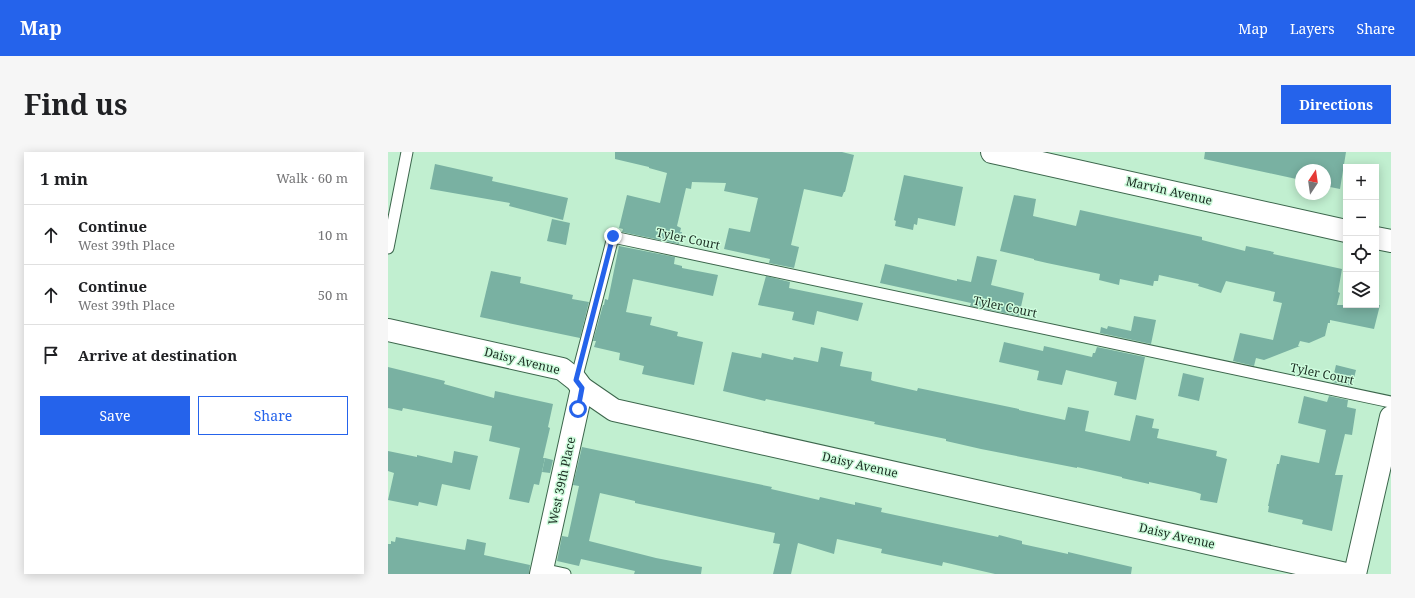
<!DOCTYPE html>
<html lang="en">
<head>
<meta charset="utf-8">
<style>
  :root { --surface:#fff; --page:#f6f6f6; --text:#202124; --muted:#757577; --line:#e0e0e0; --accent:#2563eb }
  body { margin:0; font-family:"Noto Serif",serif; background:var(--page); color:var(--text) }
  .controls { position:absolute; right:12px; top:12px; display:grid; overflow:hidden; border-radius:0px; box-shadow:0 2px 10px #0003 }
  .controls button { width:36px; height:36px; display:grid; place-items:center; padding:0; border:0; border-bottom:1px solid var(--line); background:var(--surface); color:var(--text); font:20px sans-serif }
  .compass { position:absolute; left:907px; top:12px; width:36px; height:36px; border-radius:50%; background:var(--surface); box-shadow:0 2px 10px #0003; rotate:13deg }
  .stop { position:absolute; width:12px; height:12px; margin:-9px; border:3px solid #2563eb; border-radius:50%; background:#fff }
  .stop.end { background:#2563eb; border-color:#fff; box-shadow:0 1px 4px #0008 }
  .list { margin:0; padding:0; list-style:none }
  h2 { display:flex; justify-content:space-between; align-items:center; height:52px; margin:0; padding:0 16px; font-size:17px }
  h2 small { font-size:13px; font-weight:400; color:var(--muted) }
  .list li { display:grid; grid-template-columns:26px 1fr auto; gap:12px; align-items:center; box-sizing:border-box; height:60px; padding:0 16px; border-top:1px solid var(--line) }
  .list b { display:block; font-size:15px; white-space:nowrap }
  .list p { margin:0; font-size:13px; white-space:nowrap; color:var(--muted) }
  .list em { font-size:13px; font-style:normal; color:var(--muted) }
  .actions { display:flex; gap:8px; padding:12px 16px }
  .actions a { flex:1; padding:9px 0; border:1px solid var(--accent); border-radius:0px; text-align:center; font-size:14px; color:var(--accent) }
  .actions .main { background:var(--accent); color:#fff }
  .icon { flex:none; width:22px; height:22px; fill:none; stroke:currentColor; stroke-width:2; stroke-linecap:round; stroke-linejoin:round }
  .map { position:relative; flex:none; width:1003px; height:422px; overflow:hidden; border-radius:0px }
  header { display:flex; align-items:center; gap:24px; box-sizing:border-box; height:56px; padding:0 20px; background:var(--accent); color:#fff }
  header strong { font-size:19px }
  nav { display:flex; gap:22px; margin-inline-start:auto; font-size:14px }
  .intro { display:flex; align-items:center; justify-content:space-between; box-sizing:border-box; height:96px; padding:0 24px }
  h1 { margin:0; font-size:28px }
  .button { padding:10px 18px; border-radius:0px; background:var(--accent); color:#fff; font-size:14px; font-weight:700 }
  main { display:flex; gap:24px; padding:0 24px }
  aside { flex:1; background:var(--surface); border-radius:0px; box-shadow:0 2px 10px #0003 }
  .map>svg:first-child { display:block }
  .building { fill:#79b1a2 }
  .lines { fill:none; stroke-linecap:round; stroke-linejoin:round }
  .service-casing { stroke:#3c664c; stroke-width:13 }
  .minor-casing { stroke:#3c664c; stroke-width:24 }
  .service { stroke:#fff; stroke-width:11 }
  .minor { stroke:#fff; stroke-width:22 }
  .route { stroke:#2563eb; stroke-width:5 }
  .labels { text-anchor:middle; stroke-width:3; stroke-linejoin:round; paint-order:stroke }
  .street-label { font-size:12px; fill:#1b2d22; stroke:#cefcdd }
</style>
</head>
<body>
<header>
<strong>Map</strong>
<nav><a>Map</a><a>Layers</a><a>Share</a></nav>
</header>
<div class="intro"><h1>Find us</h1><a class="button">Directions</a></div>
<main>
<aside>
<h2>1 min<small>Walk · 60 m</small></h2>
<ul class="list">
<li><svg class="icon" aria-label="ahead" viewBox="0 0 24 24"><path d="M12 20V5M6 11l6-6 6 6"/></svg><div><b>Continue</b><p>West 39th Place</p></div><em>10 m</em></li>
<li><svg class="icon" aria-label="ahead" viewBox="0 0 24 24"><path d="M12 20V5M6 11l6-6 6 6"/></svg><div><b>Continue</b><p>West 39th Place</p></div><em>50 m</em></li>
<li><svg class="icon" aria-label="arrive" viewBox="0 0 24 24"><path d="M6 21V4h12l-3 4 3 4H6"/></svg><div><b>Arrive at destination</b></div></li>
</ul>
<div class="actions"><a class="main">Save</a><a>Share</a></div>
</aside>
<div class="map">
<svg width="1003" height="422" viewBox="0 0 1003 422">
  <rect width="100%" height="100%" fill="#c1efd0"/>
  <!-- building -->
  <g class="building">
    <polygon points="227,0 454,0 466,3 457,40 456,40 454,45 416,37 403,93 411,95 406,116 381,111 382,107 336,97 341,76 362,80 370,46 336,39 338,31 304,30 303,37 298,36 289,74 293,76 292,80 294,80 291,92 234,80 235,77 231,76 239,43 272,51 279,21 261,16 261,15 227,7"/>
    <polygon points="817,0 958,0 952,37 937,34 937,18 913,18 913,28 816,7"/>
    <polygon points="47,12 105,25 104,29 180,46 175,68 121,54 122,51 42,37"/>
    <polygon points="516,23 575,35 567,74 530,66 529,73 526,72 525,78 507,74 508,69 506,68"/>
    <polygon points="626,43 648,47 645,64 688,74 692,58 814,85 814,88 857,99 858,94 886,100 885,102 954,117 950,140 952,141 949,153 992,153 986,177 942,168 942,171 940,171 937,184 921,191 912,189 910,194 912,194 876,208 868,206 866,214 845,209 852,181 885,188 894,151 885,149 887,140 838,129 833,141 810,134 811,132 771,123 770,129 766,129 765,134 732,127 731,133 711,128 712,122 659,111 646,108 646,107 612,99"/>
    <polygon points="164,67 182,71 178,93 159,89"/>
    <polygon points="231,94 287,105 286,112 294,114 294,116 330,123 325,144 245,127 238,160 264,165 262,173 290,180 289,184 315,190 306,233 254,222 256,214 231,208 232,201 206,195 208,189 205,189 215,153 216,153 217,147 220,148"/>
    <polygon points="589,104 609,108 603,133 636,141 631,164 582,154 583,151 492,131 497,112 569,129 569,127 583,130"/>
    <polygon points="103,119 133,125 132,131 185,143 184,147 201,150 192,186 92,165"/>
    <polygon points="378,124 402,130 401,136 475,151 470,169 429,159 426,173 404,168 406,160 370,153"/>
    <polygon points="746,164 768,168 763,192 712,181 713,175 719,177 720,174 743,179"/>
    <polygon points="616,190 655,199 656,194 704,205 705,201 707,201 709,195 757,205 748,248 726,243 729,230 678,218 674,233 649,228 651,219 611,210"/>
    <polygon points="433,195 455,200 452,214 484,220 483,228 485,229 529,239 530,236 631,257 631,258 677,268 680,255 701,259 697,279 742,289 748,263 766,267 764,276 771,277 769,286 829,299 828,304 839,307 829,351 812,348 813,342 807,340 761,330 761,332 734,326 734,325 689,315 689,316 593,297 558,289 558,287 486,272 487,270 378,247 377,249 335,239 344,200 373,206 374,201 405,208 406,205 430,210"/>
    <polygon points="948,213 968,218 964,234 944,230"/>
    <polygon points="0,215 57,229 56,232 106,246 107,239 165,252 160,275 162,276 155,306 157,306 151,333 146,332 141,351 121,347 132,296 101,289 104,274 15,256 14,259 0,256"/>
    <polygon points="795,221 816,226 811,249 790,244"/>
    <polygon points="916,244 939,250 941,244 960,248 959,255 968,257 964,283 957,282 947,323 955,323 944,379 914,372 915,368 880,360 881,354 880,354 889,312 891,312 893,303 931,311 938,278 910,271"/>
    <polygon points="194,295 384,335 383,337 431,348 432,345 467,353 467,350 494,356 493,360 610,385 611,383 634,389 634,392 680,402 680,400 744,415 743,422 607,422 555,410 554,414 493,401 494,397 449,387 446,402 410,391 403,422 385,422 392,392 385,391 387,381 247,351 247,349 212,341 201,389 268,406 314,415 313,422 246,422 247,419 193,407 191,414 169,409 174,384 180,385 191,334 185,333"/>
    <polygon points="0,299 29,305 29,303 64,311 66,299 90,304 82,338 54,332 49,354 31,350 30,354 0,348 6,321 0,319"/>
    <polygon points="157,306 165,308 162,321 154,320"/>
    <polygon points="8,385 77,398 79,387 98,391 96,403 142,413 141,422 0,422 0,392 3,392 3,389 7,390"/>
  </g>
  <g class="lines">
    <defs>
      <g id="service">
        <polyline points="0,96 19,0"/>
        <polyline points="188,228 225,85 1003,250"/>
        <polyline points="154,417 177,422"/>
      </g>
      <g id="minor">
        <polyline points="604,0 958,79"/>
        <polyline points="988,86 1003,89"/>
        <polyline points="0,178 174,217 188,228 194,236 226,258 958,422"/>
        <polyline points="153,422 194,236"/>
        <polyline points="967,422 1003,265"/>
      </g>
    </defs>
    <!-- service casing -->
    <use href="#service" class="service-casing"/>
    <!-- minor casing -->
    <use href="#minor" class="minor-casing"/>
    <!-- service -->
    <use href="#service" class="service"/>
    <!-- minor -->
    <use href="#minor" class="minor"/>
  </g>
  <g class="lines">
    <!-- route -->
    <polyline class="route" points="190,257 194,236 188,228 225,84"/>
  </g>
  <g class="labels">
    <!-- street labels -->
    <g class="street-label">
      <text transform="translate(781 39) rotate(13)" y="4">Marvin Avenue</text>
      <text transform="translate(300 87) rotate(12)" y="4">Tyler Court</text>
      <text transform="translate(617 155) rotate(12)" y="4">Tyler Court</text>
      <text transform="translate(134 209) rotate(14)" y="4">Daisy Avenue</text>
      <text transform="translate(934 222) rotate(12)" y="4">Tyler Court</text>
      <text transform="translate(472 313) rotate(13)" y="4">Daisy Avenue</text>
      <text transform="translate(174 329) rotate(-78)" y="4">West 39th Place</text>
      <text transform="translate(789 384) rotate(13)" y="4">Daisy Avenue</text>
    </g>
  </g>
</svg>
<div class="controls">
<button>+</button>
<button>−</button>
<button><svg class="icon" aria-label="locate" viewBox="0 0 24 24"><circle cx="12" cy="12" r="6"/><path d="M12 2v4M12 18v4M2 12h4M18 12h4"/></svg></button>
<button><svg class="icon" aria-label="layers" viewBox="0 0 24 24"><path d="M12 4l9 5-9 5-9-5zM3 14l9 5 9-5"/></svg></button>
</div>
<svg class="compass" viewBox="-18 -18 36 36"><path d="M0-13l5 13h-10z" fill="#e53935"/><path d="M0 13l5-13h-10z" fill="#757577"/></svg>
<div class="stop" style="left:190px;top:257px"></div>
<div class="stop end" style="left:225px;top:84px"></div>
</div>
</main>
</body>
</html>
